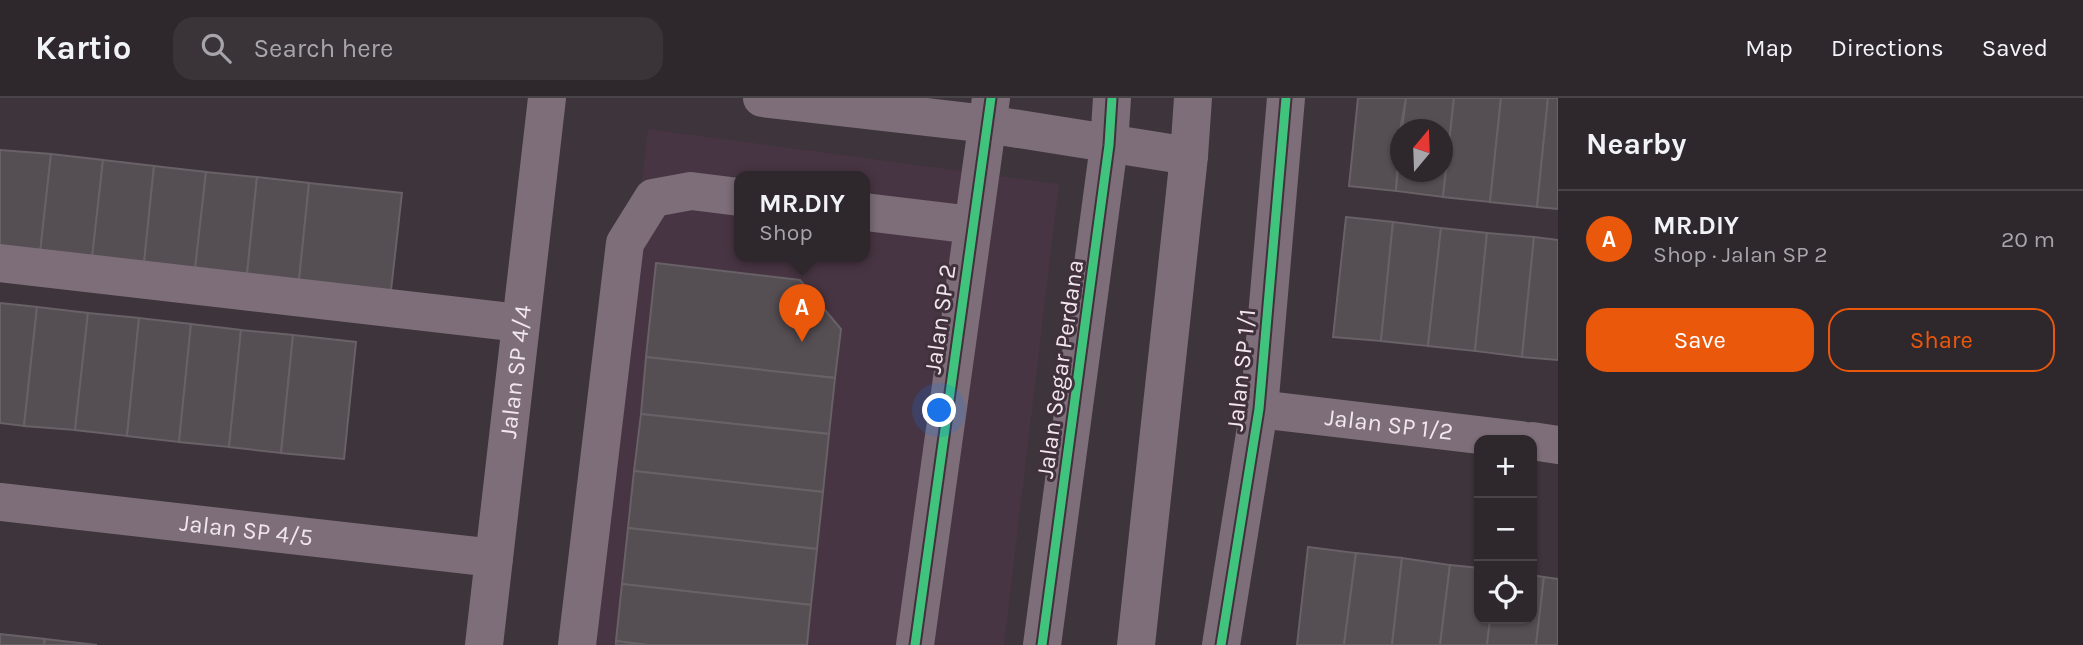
<!DOCTYPE html>
<html lang="en">
<head>
<meta charset="utf-8">
<style>
  :root { --surface:#2e272c; --page:#3a3338; --text:#f1f3f6; --muted:#a7a5a9; --line:#494448; --accent:#ea580c }
  body { margin:0; font-family:Karla,sans-serif; background:var(--page); color:var(--text) }
  .controls { position:absolute; right:21px; bottom:21px; display:grid; overflow:hidden; border-radius:14px; box-shadow:0 2px 5px #0004 }
  .controls button { width:63px; height:63px; display:grid; place-items:center; padding:0; border:0; border-bottom:2px solid var(--line); background:var(--surface); color:var(--text); font:35px sans-serif }
  .compass { position:absolute; left:1390px; top:21px; width:63px; height:63px; border-radius:50%; background:var(--surface); box-shadow:0 2px 5px #0004; rotate:19deg }
  .you { position:absolute; left:940px; top:313px; width:24px; height:24px; margin:-18px; border:5px solid #fff; border-radius:50%; background:#1a73e8; box-shadow:0 0 0 10px #1a73e833 }
  .badge { display:grid; place-items:center; width:46px; height:46px; border-radius:50%; background:var(--accent); color:#fff; font-size:23px; font-weight:700 }
  .pin { position:absolute; translate:-50% -58px; filter:drop-shadow(0 2px 4px #0008) }
  .pin::after { content:''; position:absolute; top:37px; width:24px; height:21px; background:inherit; clip-path:polygon(0 0,100% 0,50% 100%) }
  .popup { position:absolute; left:734px; top:73px; width:136px; height:91px; box-sizing:border-box; display:grid; place-content:center; border-radius:14px; background:var(--surface); filter:drop-shadow(0 2px 5px #0005); font-size:23px; white-space:nowrap; color:var(--muted) }
  .popup b { font-size:26px; color:var(--text) }
  .popup::after { content:''; position:absolute; left:50%; top:100%; margin-left:-14px; border:14px solid transparent; border-top-color:var(--surface) }
  .list { margin:0; padding:0; list-style:none }
  h2 { display:flex; justify-content:space-between; align-items:center; height:91px; margin:0; padding:0 28px; font-size:30px }
  h2 small { font-size:23px; font-weight:400; color:var(--muted) }
  .list li { display:grid; grid-template-columns:46px 1fr auto; gap:21px; align-items:center; box-sizing:border-box; height:98px; padding:0 28px; border-top:2px solid var(--line) }
  .list b { display:block; font-size:26px; white-space:nowrap }
  .list p { margin:0; font-size:23px; white-space:nowrap; color:var(--muted) }
  .list em { font-size:23px; font-style:normal; color:var(--muted) }
  .actions { display:flex; gap:14px; padding:21px 28px }
  .actions a { flex:1; padding:16px 0; border:2px solid var(--accent); border-radius:21px; text-align:center; font-size:24px; color:var(--accent) }
  .actions .main { background:var(--accent); color:#fff }
  .icon { flex:none; width:38px; height:38px; fill:none; stroke:currentColor; stroke-width:2; stroke-linecap:round; stroke-linejoin:round }
  .map { position:relative; flex:none; width:1558px; height:547px; overflow:hidden }
  header { display:flex; align-items:center; gap:42px; box-sizing:border-box; height:98px; padding:0 35px; background:var(--surface); border-bottom:2px solid var(--line) }
  header strong { font-size:33px }
  nav { display:flex; gap:38px; margin-inline-start:auto; font-size:24px }
  .search { width:490px; height:63px; background:var(--page); display:flex; align-items:center; gap:18px; box-sizing:border-box; padding:0 24px; border-radius:21px; color:var(--muted); font-size:26px }
  main { display:flex }
  aside { flex:1; background:var(--surface) }
  .map>svg:first-child { display:block }
  .built { fill:#483543; fill-rule:evenodd }
  .building { fill:#554e53; stroke:#686166; stroke-width:2 }
  .lines { fill:none; stroke-linecap:round; stroke-linejoin:round }
  .minor { stroke:#7d6e79; stroke-width:38 }
  .cycleway-casing { stroke:#41313c; stroke-width:13 }
  .cycleway { stroke:#40c37c; stroke-width:9 }
  .labels { text-anchor:middle; stroke-width:6; stroke-linejoin:round; paint-order:stroke }
  .street-label { font-size:24px; fill:#f1e6ed; stroke:#41313c }
</style>
</head>
<body>
<header>
<strong>Kartio</strong>
<div class="search"><svg class="icon" aria-label="search" viewBox="0 0 24 24"><circle cx="10" cy="10" r="6"/><path d="M15 15l6 6"/></svg>Search here</div>
<nav><a>Map</a><a>Directions</a><a>Saved</a></nav>
</header>
<main>
<div class="map">
<svg width="1558" height="547" viewBox="0 0 1558 547">
  <rect width="100%" height="100%" fill="#3e343b"/>
  <!-- built -->
  <path class="built" d="M648,31L1059,86L1004,547H586ZM739,78H865V158H739Z"/>
  <!-- building -->
  <g class="building">
    <polygon points="1358,0 1406,0 1400,32 1396,93 1349,88"/>
    <polygon points="1406,0 1454,0 1443,99 1396,93 1400,48 1400,74 1442,74 1442,32 1402,32"/>
    <polygon points="1454,0 1501,0 1490,104 1443,99"/>
    <polygon points="1501,0 1548,0 1537,109 1490,104"/>
    <polygon points="1548,0 1558,0 1558,111 1537,109"/>
    <polygon points="0,52 51,56 39,164 0,160"/>
    <polygon points="51,56 103,62 91,169 39,164"/>
    <polygon points="103,62 154,68 143,175 91,169"/>
    <polygon points="154,68 206,74 194,180 143,175"/>
    <polygon points="206,74 257,79 246,186 194,180"/>
    <polygon points="257,79 309,85 298,192 246,186"/>
    <polygon points="309,85 402,95 390,201 298,192"/>
    <polygon points="1346,119 1393,124 1381,243 1333,239"/>
    <polygon points="1393,124 1441,130 1428,248 1381,243"/>
    <polygon points="1441,130 1487,135 1475,253 1428,248"/>
    <polygon points="1487,135 1534,139 1522,259 1475,253"/>
    <polygon points="1534,139 1558,142 1558,262 1522,259"/>
    <polygon points="656,165 800,182 841,231 835,280 646,259"/>
    <polygon points="0,205 37,209 24,328 0,325"/>
    <polygon points="37,209 88,215 75,332 24,328"/>
    <polygon points="88,215 139,220 127,338 75,332"/>
    <polygon points="139,220 191,226 179,344 127,338"/>
    <polygon points="191,226 241,232 229,349 179,344"/>
    <polygon points="241,232 293,237 281,355 229,349"/>
    <polygon points="293,237 356,244 344,361 281,355"/>
    <polygon points="646,259 835,280 829,336 641,316"/>
    <polygon points="641,316 829,336 823,394 634,373"/>
    <polygon points="634,373 823,394 817,451 628,430"/>
    <polygon points="628,430 817,451 811,507 622,486"/>
    <polygon points="1308,449 1356,455 1344,547 1297,547"/>
    <polygon points="1356,455 1402,460 1392,547 1344,547"/>
    <polygon points="1402,460 1450,467 1440,547 1392,547"/>
    <polygon points="1450,467 1479,470 1479,521 1490,521 1487,547 1440,547"/>
    <polygon points="1532,477 1544,479 1536,547 1487,547 1490,521 1532,521"/>
    <polygon points="1544,479 1558,481 1558,547 1536,547"/>
    <polygon points="622,486 811,507 807,547 648,547 616,543"/>
    <polygon points="0,536 45,541 44,547 0,547"/>
    <polygon points="45,541 97,547 44,547"/>
    <polygon points="616,543 648,547 616,547"/>
  </g>
  <g class="lines">
    <!-- minor -->
    <g class="minor">
      <polyline points="762,0 987,26 1189,58"/>
      <polyline points="865,114 973,127"/>
      <polyline points="0,165 520,225"/>
      <path id="s1" d="M1259,311L1521,342"/>
      <polyline points="1532,343 1558,347"/>
      <path id="s2" d="M0,404L494,460"/>
      <path id="s3" d="M484,547L547,0"/>
      <polyline points="577,547 625,145 653,100 691,93 739,99"/>
      <polyline points="915,547 991,0"/>
      <polyline points="1042,547 1109,47 1112,0"/>
      <polyline points="1136,547 1189,58 1193,0"/>
      <polyline points="1221,547 1259,311 1286,0"/>
    </g>
    <defs>
      <g id="cycleway">
        <polyline points="915,547 991,0"/>
        <polyline points="1042,547 1109,47 1112,0"/>
        <polyline points="1221,547 1259,311 1286,0"/>
      </g>
    </defs>
    <!-- cycleway casing -->
    <use href="#cycleway" class="cycleway-casing"/>
    <!-- cycleway -->
    <use href="#cycleway" class="cycleway"/>
  </g>
  <g class="labels">
    <!-- street labels -->
    <g class="street-label">
      <text transform="translate(940 221) rotate(-82)" y="8">Jalan SP 2</text>
      <text transform="translate(1060 271) rotate(-82)" y="8">Jalan Segar Perdana</text>
      <text transform="translate(1241 272) rotate(-84)" y="8">Jalan SP 1/1</text>
      <text dy="8" stroke="none"><textPath href="#s3" startOffset="275">Jalan SP 4/4</textPath></text>
      <text dy="8" stroke="none"><textPath href="#s1" startOffset="131">Jalan SP 1/2</textPath></text>
      <text dy="8" stroke="none"><textPath href="#s2" startOffset="248">Jalan SP 4/5</textPath></text>
    </g>
  </g>
</svg>
<div class="controls">
<button>+</button>
<button>−</button>
<button><svg class="icon" aria-label="locate" viewBox="0 0 24 24"><circle cx="12" cy="12" r="6"/><path d="M12 2v4M12 18v4M2 12h4M18 12h4"/></svg></button>
</div>
<svg class="compass" viewBox="-18 -18 36 36"><path d="M0-13l5 13h-10z" fill="#e53935"/><path d="M0 13l5-13h-10z" fill="#a7a5a9"/></svg>
<div class="you"></div>
<div class="pin badge" style="left:802px;top:244px">A</div>
<div class="popup"><b>MR.DIY</b>Shop</div>
</div>
<aside>
<h2>Nearby<small></small></h2>
<ul class="list">
<li><span class="badge">A</span><div><b>MR.DIY</b><p>Shop · Jalan SP 2</p></div><em>20 m</em></li>
</ul>
<div class="actions"><a class="main">Save</a><a>Share</a></div>
</aside>
</main>
</body>
</html>
